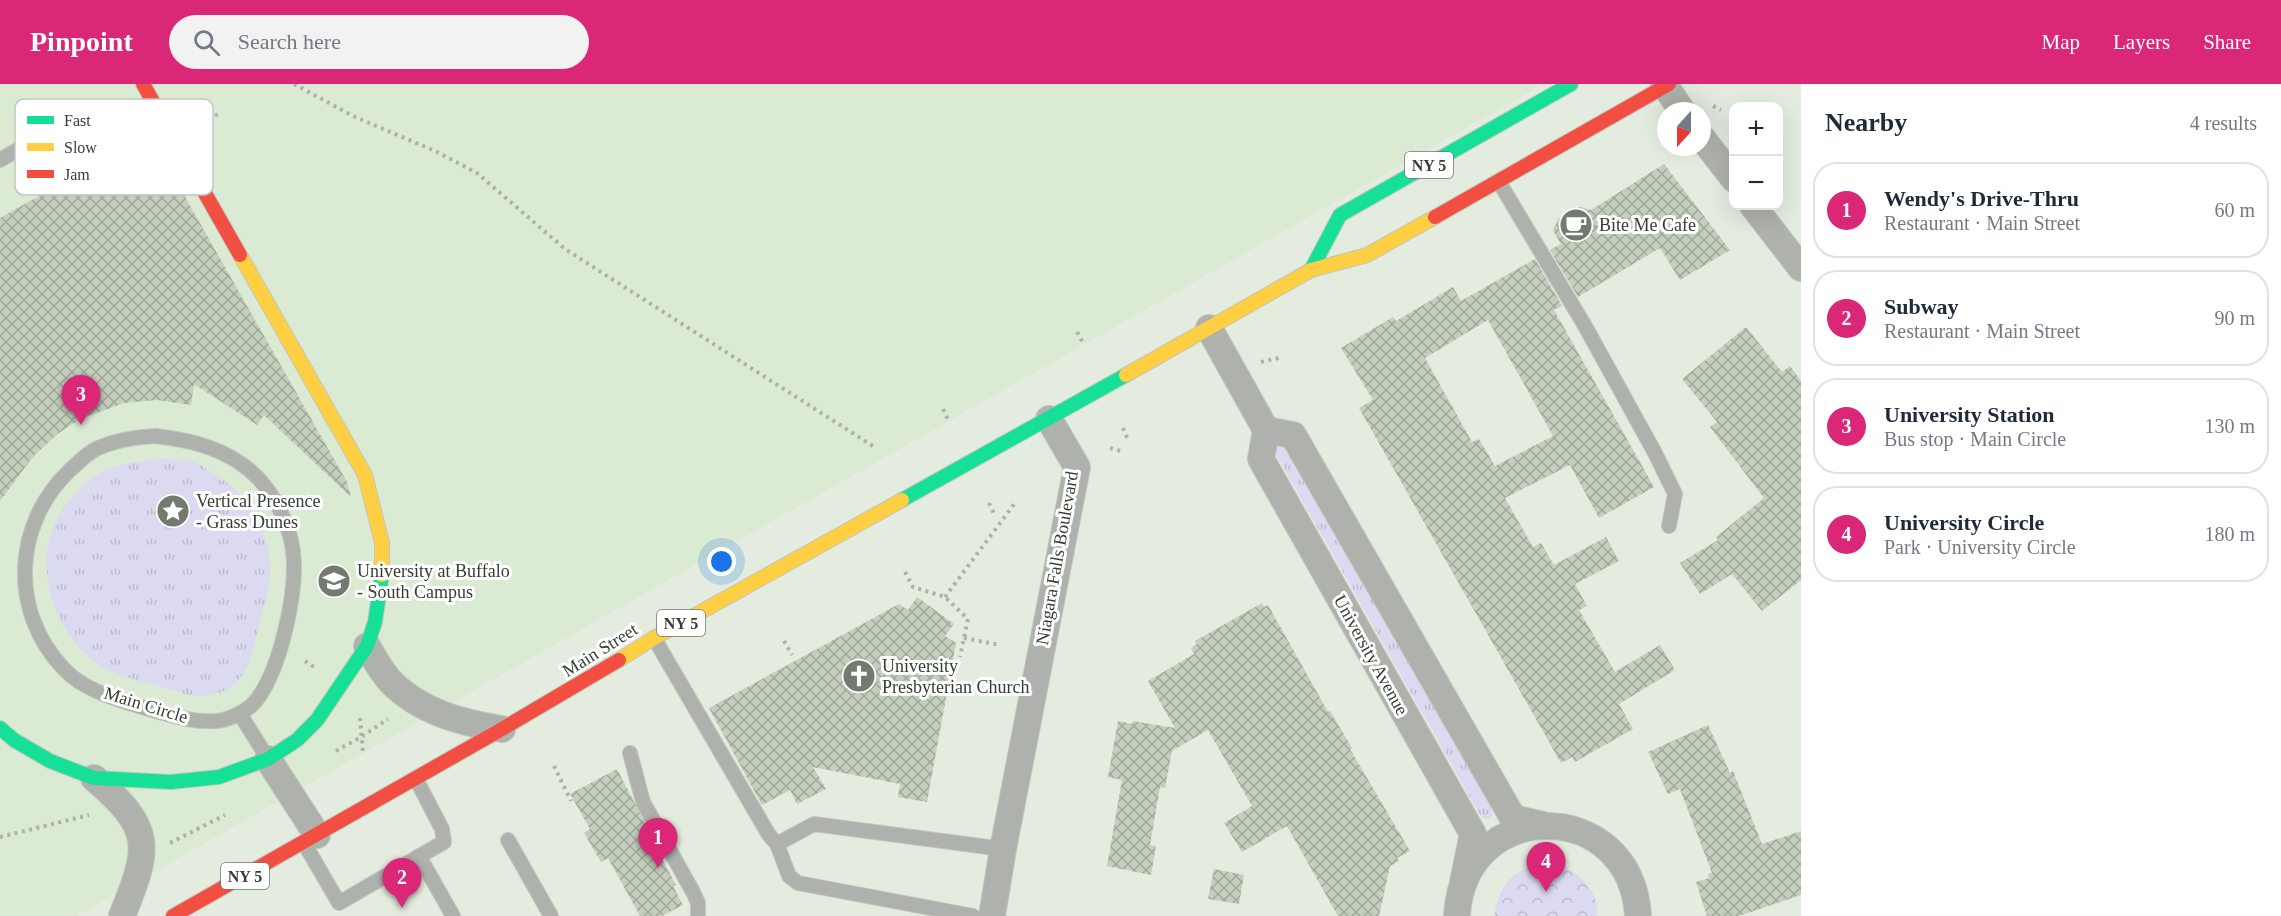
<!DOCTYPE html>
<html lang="en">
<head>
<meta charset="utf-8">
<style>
  :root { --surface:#fff; --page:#f2f2f3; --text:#1f2937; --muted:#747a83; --line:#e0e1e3; --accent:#db2777 }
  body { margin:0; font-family:Georgia,serif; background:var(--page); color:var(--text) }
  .controls { position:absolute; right:18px; top:18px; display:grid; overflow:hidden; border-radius:12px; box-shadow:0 6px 24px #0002 }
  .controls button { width:54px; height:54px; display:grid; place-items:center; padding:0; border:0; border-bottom:2px solid var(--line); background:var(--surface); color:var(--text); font:30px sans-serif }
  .compass { position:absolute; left:1657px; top:18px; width:54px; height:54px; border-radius:50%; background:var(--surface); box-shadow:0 6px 24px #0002; rotate:201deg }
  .you { position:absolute; left:722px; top:478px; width:21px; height:21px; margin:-15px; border:4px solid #fff; border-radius:50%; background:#1a73e8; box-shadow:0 0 0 9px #1a73e833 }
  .badge { display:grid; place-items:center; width:39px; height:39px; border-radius:50%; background:var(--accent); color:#fff; font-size:20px; font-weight:700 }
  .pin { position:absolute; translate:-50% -50px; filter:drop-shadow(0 2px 3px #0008) }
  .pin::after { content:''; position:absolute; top:32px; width:21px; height:18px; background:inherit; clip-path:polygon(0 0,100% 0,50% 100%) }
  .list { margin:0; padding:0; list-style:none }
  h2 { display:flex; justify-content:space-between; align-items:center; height:78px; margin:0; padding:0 24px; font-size:26px }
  h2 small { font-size:20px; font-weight:400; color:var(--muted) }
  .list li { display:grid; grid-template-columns:39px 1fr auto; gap:18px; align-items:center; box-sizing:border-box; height:96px; margin:0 12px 12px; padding:0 12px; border:2px solid var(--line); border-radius:24px }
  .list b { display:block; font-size:22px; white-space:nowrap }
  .list p { margin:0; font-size:20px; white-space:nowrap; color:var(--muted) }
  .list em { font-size:20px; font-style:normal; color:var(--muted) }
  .icon { flex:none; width:33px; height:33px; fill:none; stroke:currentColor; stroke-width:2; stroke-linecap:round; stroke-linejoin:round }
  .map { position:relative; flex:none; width:1801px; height:832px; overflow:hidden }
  header { display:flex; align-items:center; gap:36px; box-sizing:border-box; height:84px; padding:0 30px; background:var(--accent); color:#fff }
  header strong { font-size:28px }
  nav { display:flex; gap:33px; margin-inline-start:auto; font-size:21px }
  .search { width:420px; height:54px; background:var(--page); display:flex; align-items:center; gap:15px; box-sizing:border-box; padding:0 21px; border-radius:33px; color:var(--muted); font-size:22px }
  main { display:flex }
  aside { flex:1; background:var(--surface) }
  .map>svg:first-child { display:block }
  .built { fill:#dbead3 }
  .grass { fill:url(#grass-tufts) }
  .forest { fill:url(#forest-crowns) }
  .building { fill:url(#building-cross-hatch); fill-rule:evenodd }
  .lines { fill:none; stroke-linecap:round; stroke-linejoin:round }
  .lane-casing { stroke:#c1c8be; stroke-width:16 }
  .street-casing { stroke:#c1c8be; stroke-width:28 }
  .fast-casing { stroke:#c1c8be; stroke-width:16 }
  .slow-casing { stroke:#c1c8be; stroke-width:16 }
  .jam-casing { stroke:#c1c8be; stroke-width:16 }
  .path { stroke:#adb1ac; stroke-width:4; stroke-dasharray:3 4.5; stroke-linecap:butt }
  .lane { stroke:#aeb1ac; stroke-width:14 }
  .street { stroke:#aeb1ac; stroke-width:26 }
  .fast { stroke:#16e098; stroke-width:14 }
  .slow { stroke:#ffcf43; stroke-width:14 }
  .jam { stroke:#f24e42; stroke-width:14 }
  .labels { text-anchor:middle; stroke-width:6; stroke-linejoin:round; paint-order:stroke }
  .shield { fill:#fff; stroke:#737771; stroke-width:1.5 }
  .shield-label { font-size:16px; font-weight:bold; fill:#373d34 }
  .poi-label { font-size:18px; fill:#373d34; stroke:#fff; text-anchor:start }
  .street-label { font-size:18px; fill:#373d34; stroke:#fff }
  .key { fill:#fff; stroke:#c3c5c2; stroke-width:1.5 }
  .key-label { font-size:16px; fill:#373d34 }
</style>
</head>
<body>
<header>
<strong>Pinpoint</strong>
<div class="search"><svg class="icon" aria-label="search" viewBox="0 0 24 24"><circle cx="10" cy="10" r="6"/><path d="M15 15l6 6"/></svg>Search here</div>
<nav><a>Map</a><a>Layers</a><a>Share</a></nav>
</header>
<main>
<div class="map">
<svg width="1801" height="832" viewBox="0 0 1801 832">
  <defs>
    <pattern id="grass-tufts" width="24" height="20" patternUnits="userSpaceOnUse" patternTransform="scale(1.5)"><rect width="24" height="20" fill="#dcdaf0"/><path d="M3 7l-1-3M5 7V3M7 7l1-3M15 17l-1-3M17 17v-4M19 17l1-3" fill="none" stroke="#bdbcce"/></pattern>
    <pattern id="forest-crowns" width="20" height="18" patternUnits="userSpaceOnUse" patternTransform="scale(1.5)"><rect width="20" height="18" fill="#dcdaf0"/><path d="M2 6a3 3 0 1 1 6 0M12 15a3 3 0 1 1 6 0" fill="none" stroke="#bdbcce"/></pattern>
    <pattern id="building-cross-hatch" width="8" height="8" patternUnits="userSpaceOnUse" patternTransform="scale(1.5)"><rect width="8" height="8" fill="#c3cebd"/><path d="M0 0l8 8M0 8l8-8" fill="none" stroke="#9fa89a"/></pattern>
  </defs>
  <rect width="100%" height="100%" fill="#e3ecdf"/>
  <!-- built -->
  <polygon class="built" points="0,0 1543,0 76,832 0,832"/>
  <!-- grass -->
  <g class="grass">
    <polygon points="1277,360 1287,363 1492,725 1493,730 1490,735 1485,735 1480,731 1276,370 1275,365"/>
    <path d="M160,375C170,375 182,375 192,377C198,379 205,384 211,388C245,407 267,441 270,480C272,500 264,522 259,542C250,578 245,609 202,612C187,613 168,604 153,600C135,596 114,591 98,580C43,541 26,455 78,407C83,402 89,395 95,392C115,379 137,377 160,375Z"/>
  </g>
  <!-- forest -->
  <path class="forest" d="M1546,779C1552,780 1560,781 1565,783C1583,792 1600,811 1597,832H1495C1494,825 1497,820 1499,813C1507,790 1524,783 1546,779Z"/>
  <!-- building -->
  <g class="building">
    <polygon points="119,67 130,68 155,79 163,74 347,398 351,413 264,331 257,341 194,300 191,321 157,316 124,319 80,335 56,351 32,374 0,417 0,134"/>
    <polygon points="1664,80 1730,166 1680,196 1660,164 1578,213 1550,166 1561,160 1553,146 1558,135 1580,123 1591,126"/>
    <path d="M1535,175L1562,222L1554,226L1654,403L1599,434L1570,381L1505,414L1533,463L1541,459L1554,481L1606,453L1619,477L1575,500L1587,522L1579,526L1615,588L1660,561L1675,586L1619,620L1633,645L1575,678L1572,673L1561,679L1359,324L1373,316L1341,264L1393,233L1396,237L1453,203L1461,217ZM1488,236L1553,352L1495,382L1479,355L1472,358L1425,274Z"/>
    <polygon points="1746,243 1782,288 1790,282 1801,297 1801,496 1762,527 1732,490 1700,510 1680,479 1718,456 1716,453 1764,414 1710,343 1717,338 1682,295"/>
    <polygon points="917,513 954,540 945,552 956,559 927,718 898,713 900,700 813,683 826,705 797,720 790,706 762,721 709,624 899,520 908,526"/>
    <polygon points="1262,519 1264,523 1268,521 1328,628 1330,627 1352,664 1350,665 1410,767 1397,774 1399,777 1390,782 1379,832 1338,832 1287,742 1242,768 1224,739 1252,722 1208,646 1172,667 1165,704 1160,703 1150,761 1156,762 1151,791 1107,782 1122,696 1108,693 1118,637 1132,640 1133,637 1175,644 1148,597 1194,570 1191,564 1197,560 1195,557"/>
    <polygon points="1708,641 1730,689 1733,687 1762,760 1801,747 1801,811 1739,832 1707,832 1696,798 1709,794 1708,790 1712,789 1680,705 1668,710 1648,668"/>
    <polygon points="617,685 659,766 657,766 676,801 673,802 683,821 662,832 640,832 608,774 601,778 584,749 590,745 570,710"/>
    <polygon points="1214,785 1244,791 1239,820 1208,815"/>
  </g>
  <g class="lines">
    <defs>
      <g id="lane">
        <polyline points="0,76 72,34 155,21"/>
        <polyline points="1499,98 1585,242 1655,369 1675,410 1669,442"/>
        <path d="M155,352C193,356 231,366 258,394C275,412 290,442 293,467C298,506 281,582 258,614C250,626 230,636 216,637C192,639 167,630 145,624C118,616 83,606 64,585C9,528 13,440 70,386C78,379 88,368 98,364C116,356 136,353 155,352Z"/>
        <polyline points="654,554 769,751 777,760 814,740 1003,765"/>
        <polyline points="240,630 268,675"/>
        <polyline points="630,669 643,718 693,808 698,819 698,832"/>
        <polyline points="508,756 551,832"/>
        <polyline points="304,759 339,819 444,758 442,745 416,695"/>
        <polyline points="777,760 789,792 798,799 973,832"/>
        <polyline points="419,772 453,832"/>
      </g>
      <g id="street">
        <polyline points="1664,0 1682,27"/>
        <polyline points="1702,54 1734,95"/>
        <polyline points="1753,122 1801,184"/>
        <polyline points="1209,244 1266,346 1261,375 1473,750 1463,798"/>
        <polyline points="1266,346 1293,351 1513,734 1543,741"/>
        <path d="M367,562C374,574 381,587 390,597C420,628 462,639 502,645"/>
        <polyline points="268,675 317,751"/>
        <path d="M94,694C154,745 150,763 122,832"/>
        <polyline points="992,832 1003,765 1077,383 1049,335"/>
        <path d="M1457,832C1463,712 1631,712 1638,832"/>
      </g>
      <g id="fast">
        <polyline points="1311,186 1340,131 1571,0"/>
        <polyline points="902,416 1126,291"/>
        <polyline points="0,644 14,656 50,677 94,694 171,698 219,693 268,675 297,656 317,636 367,562 375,538 382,491"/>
      </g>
      <g id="slow">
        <polyline points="240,171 365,391 382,459 382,491"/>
        <polyline points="1126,291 1311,186 1367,171 1435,133"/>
        <polyline points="619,576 654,554 902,416"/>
      </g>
      <g id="jam">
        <polyline points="143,0 240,171"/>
        <polyline points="1435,133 1669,0"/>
        <polyline points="173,832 502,645 619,576"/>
      </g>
    </defs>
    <!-- lane casing -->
    <use href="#lane" class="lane-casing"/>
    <!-- street casing -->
    <use href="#street" class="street-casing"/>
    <!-- fast casing -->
    <use href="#fast" class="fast-casing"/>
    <!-- slow casing -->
    <use href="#slow" class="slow-casing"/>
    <!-- jam casing -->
    <use href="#jam" class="jam-casing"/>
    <!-- path -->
    <g class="path">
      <polyline points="294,0 353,32 435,67 477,89 565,165 876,364"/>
      <polyline points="1713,22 1721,26"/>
      <polyline points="202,39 218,30"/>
      <polyline points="1077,248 1084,261"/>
      <polyline points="1261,278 1283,273"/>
      <polyline points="943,325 949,338"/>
      <polyline points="1123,344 1128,356"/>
      <polyline points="1110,364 1124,368"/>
      <polyline points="989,419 995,432"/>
      <polyline points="905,488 913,503 945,513 968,535 960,573"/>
      <polyline points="945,513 1015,419"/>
      <polyline points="964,554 1000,561"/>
      <polyline points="784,557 792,571"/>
      <polyline points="305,577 314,583"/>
      <polyline points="360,634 363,669"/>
      <polyline points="336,667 361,653 388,635"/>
      <polyline points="554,682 571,717"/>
      <polyline points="0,753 89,731"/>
      <polyline points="170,759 225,731"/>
    </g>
    <!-- lane -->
    <use href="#lane" class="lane"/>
    <!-- street -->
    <use href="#street" class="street"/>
    <!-- fast -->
    <use href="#fast" class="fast"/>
    <!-- slow -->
    <use href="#slow" class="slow"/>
    <!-- jam -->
    <use href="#jam" class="jam"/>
  </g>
  <!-- icons -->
  <defs>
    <symbol id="cafe-disc" viewBox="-11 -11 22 22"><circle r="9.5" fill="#737a70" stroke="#fff"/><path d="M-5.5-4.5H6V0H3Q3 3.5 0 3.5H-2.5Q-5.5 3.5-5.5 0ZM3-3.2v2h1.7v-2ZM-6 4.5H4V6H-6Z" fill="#fff"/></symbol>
    <symbol id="sight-disc" viewBox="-11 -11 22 22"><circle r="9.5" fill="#737a70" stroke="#fff"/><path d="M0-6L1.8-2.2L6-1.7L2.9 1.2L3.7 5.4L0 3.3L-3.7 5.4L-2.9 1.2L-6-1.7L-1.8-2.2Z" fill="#fff"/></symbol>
    <symbol id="university-disc" viewBox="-11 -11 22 22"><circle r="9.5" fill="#737a70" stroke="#fff"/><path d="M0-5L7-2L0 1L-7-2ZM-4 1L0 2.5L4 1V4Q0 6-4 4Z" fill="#fff"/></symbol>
    <symbol id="church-disc" viewBox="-11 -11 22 22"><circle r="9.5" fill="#737a70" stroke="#fff"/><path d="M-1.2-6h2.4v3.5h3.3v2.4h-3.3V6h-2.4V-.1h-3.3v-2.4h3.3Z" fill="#fff"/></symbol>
  </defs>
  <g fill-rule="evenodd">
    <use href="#cafe-disc" x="1557" y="122" width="38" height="38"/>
    <use href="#sight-disc" x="154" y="408" width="38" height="38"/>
    <use href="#university-disc" x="315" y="478" width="38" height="38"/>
    <use href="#church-disc" x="840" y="573" width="38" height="38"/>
  </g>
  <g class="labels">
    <!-- shield labels -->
    <g class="shield">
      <rect x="1405" y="68" width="48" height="26" rx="4.5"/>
      <rect x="657" y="526" width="48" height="26" rx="4.5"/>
      <rect x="221" y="779" width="48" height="26" rx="4.5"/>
    </g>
    <g class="shield-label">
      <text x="1429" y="87">NY 5</text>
      <text x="681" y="545">NY 5</text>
      <text x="245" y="798">NY 5</text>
    </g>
    <!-- poi labels -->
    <g class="poi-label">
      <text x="1599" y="147">Bite Me Cafe</text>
      <text x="196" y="423">Vertical Presence<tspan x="196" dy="21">- Grass Dunes</tspan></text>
      <text x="357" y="493">University at Buffalo<tspan x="357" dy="21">- South Campus</tspan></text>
      <text x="882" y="588">University<tspan x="882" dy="21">Presbyterian Church</tspan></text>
    </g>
    <!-- street labels -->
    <g class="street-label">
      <text transform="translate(1057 474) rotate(-80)" y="6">Niagara Falls Boulevard</text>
      <text transform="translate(600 566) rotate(-32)" y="6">Main Street</text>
      <text transform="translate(1371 571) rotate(61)" y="6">University Avenue</text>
      <text transform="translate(146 621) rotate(17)" y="6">Main Circle</text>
    </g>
  </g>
  <!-- legend -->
  <rect x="15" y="15" width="198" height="96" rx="9" class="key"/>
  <rect x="27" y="32" width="27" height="8" fill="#16e098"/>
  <rect x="27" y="59" width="27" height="8" fill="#ffcf43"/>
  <rect x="27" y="86" width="27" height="8" fill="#f24e42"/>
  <g class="key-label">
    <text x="64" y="42">Fast</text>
    <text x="64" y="69">Slow</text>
    <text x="64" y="96">Jam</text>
  </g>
</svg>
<div class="controls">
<button>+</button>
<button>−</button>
</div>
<svg class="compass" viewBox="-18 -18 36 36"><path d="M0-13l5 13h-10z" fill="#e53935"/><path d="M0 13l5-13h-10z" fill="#747a83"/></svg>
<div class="you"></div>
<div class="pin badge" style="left:658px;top:784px">1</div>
<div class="pin badge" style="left:402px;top:824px">2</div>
<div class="pin badge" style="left:81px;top:341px">3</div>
<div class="pin badge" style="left:1546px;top:808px">4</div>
</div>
<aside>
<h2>Nearby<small>4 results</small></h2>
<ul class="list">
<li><span class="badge">1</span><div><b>Wendy's Drive-Thru</b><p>Restaurant · Main Street</p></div><em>60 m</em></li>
<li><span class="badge">2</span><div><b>Subway</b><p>Restaurant · Main Street</p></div><em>90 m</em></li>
<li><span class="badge">3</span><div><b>University Station</b><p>Bus stop · Main Circle</p></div><em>130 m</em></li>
<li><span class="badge">4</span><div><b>University Circle</b><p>Park · University Circle</p></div><em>180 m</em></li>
</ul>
</aside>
</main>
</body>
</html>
